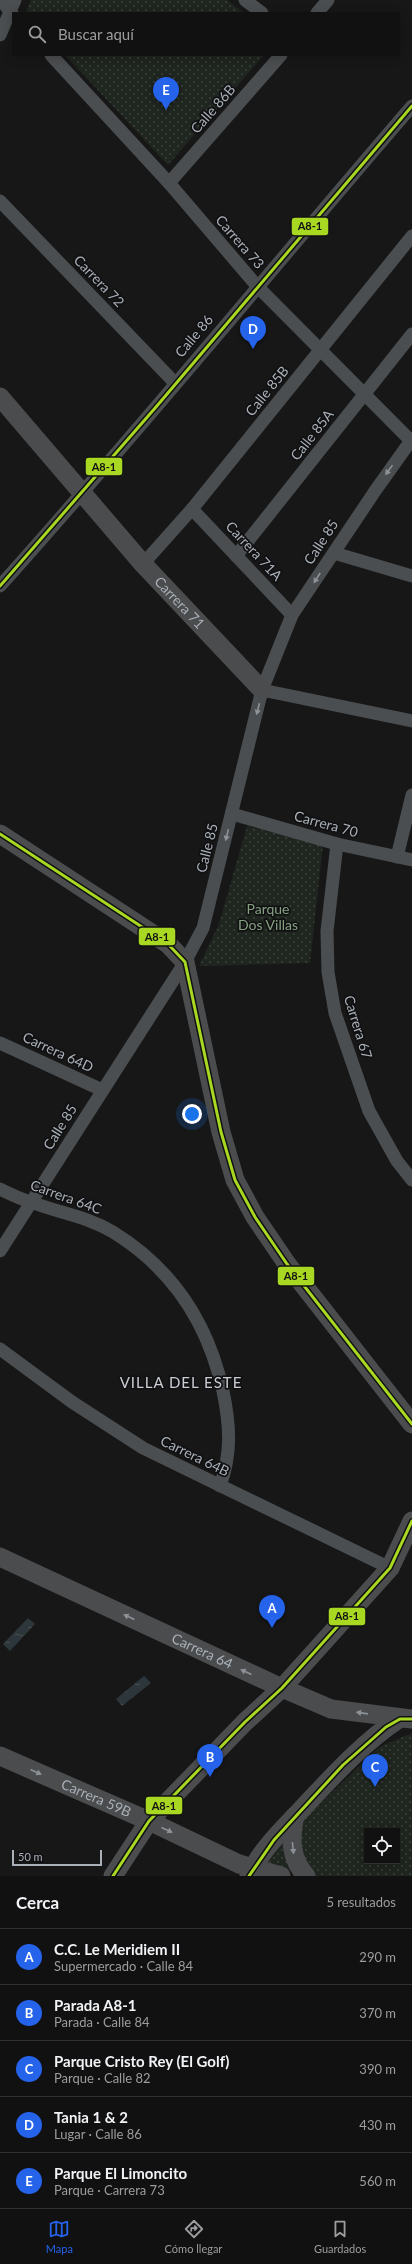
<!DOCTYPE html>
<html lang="es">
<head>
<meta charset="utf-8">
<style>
  :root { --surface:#111; --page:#1e1f1f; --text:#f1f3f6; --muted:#9c9d9f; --line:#303131; --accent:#2563eb }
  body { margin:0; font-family:Lato,sans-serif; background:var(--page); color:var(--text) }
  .controls { position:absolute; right:12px; bottom:12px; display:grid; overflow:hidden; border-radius:0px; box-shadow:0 2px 10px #0003 }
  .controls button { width:36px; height:36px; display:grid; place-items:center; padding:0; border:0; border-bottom:1px solid var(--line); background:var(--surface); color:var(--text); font:20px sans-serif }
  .scale { position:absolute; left:12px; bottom:10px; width:90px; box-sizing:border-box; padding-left:4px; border:2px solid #a9b0b7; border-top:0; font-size:11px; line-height:14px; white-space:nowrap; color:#a9b0b7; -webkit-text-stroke:3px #111113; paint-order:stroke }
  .you { position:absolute; left:192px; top:1114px; width:14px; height:14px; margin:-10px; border:3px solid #fff; border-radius:50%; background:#1a73e8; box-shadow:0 0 0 6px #1a73e833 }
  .badge { display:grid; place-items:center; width:26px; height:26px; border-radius:50%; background:var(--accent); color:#fff; font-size:13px; font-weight:700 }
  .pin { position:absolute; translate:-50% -33px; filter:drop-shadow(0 1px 2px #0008) }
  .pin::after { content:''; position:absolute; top:21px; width:14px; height:12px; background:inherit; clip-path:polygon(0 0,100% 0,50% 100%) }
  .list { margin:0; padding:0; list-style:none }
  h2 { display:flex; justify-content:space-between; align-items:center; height:52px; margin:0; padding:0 16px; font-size:17px }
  h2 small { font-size:13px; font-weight:400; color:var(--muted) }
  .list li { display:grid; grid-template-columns:26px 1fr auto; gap:12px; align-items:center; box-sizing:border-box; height:56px; padding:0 16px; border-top:1px solid var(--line) }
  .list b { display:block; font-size:15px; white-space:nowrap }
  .list p { margin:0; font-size:13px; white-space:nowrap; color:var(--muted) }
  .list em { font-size:13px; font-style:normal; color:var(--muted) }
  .icon { flex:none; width:22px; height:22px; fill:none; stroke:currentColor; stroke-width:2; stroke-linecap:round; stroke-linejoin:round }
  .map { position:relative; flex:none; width:412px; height:1876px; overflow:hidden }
  .search { position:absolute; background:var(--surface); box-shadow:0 2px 10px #0003; left:12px; right:12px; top:12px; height:44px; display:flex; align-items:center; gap:10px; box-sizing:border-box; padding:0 14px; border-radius:0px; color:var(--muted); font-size:15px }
  .sheet { height:332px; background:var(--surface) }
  nav { display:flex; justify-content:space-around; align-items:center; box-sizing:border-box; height:56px; border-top:1px solid var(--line); background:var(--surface); font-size:11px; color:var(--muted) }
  nav a { display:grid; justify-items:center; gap:2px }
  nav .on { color:var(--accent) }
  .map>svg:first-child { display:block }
  .park { fill:url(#park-dots); fill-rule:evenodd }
  .water { fill:url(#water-ripples) }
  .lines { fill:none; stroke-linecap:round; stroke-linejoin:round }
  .street { stroke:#4b4e50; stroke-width:13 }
  .secondary { stroke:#4a4c4e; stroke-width:19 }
  .bus-1-casing { stroke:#111113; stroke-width:6 }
  .bus-1 { stroke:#a8d822; stroke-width:3 }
  .oneway { fill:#8d9398 }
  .oneway2 { fill:#8c9298 }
  .labels { text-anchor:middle; stroke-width:3.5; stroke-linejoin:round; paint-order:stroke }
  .street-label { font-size:14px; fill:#a9b0b7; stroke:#111113 }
  .park-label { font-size:14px; fill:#85a181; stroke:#111113 }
  .neighbourhood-label { font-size:15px; letter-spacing:1px; fill:#caced3; stroke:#111113 }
  .line-badge { stroke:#111113; stroke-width:1.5 }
  .pale-badge-label { font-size:11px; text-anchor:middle; font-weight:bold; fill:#111 }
</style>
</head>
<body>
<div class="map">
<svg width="412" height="1876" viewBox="0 0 412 1876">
  <defs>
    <pattern id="park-dots" width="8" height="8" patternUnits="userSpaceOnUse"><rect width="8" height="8" fill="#1f251f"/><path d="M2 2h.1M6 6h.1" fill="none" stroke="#3d423d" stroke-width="1.8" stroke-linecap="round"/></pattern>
    <pattern id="water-ripples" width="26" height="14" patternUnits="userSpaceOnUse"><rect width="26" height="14" fill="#2d363a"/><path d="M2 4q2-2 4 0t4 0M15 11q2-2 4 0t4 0" fill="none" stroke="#495154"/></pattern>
  </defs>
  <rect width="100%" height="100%" fill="#171717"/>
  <!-- park -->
  <g class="park">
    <polygon points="31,0 227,0 244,13 26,13"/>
    <polygon points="65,55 264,55 168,165"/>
    <polygon points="247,826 323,844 310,963 199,966 219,924"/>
    <path d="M412,1733V1876H307L263,1864L288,1835L379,1747ZM367,1831H397V1861H367Z"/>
  </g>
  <!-- water -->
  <g class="water">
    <polygon points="28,1618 35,1624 10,1651 3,1644"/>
    <polygon points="144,1676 151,1683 122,1706 116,1699"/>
  </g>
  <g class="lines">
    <!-- street -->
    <g class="street">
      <polyline points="1,0 13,15"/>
      <polyline points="245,0 262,13"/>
      <polyline points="317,13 328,0"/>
      <polyline points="0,35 15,0"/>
      <polyline points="51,55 169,183 257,286 412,442"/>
      <polyline points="169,183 281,55"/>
      <polyline points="0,201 175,383"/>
      <polyline points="192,509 292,615"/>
      <polyline points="334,553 412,576"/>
      <polyline points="236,556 412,334"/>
      <polyline points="143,564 192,509 412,236"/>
      <path d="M0,586C141,429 274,266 412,106"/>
      <polyline points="262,690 412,721"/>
      <polyline points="232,814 337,844 412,860"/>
      <polyline points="337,844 327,931 328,972 335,1013 369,1111 397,1161 412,1180"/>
      <polyline points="397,857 412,795"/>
      <polyline points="0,1043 102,1090"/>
      <path d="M0,1189C10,1194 20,1199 31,1202C59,1213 86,1216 113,1232C173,1269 208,1323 223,1391C230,1425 232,1453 220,1486"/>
      <polyline points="0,1251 185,962 203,928 262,690 292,615 375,491 412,439"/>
      <polyline points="0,1349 72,1402 143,1448 390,1568"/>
    </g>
    <!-- secondary -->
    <g class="secondary">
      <path id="s1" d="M0,397L143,564L262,690"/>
      <polyline points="0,834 168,944 185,962 221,1132 235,1180 255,1217 287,1264 412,1424"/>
      <path id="s2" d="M0,1557L282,1688L331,1709L412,1719"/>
      <path id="s3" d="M0,1756L149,1821L239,1864L281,1876"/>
      <path d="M295,1816C290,1838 290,1858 306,1876"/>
      <polyline points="113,1876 149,1821 245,1722 282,1688 390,1568 412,1521"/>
      <path d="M249,1876C260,1851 281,1831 300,1811C331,1778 362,1743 400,1718"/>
    </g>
    <defs>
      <g id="bus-1">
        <polyline points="0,586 156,407 412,106"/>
        <polyline points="0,834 168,944 185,962 221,1132 235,1180 255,1217 287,1264 412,1424"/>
        <polyline points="113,1876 149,1821 245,1722 282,1688 390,1568 412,1521"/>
        <polyline points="249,1876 274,1840 343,1765 386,1727 400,1719 412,1719"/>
      </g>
    </defs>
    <!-- bus-1 casing -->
    <use href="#bus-1" class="bus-1-casing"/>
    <!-- bus-1 -->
    <use href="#bus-1" class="bus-1"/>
  </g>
  <!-- one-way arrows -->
  <defs><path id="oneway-solid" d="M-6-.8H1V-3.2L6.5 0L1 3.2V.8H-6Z"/></defs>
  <g class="oneway">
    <use href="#oneway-solid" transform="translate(389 470) rotate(126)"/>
    <use href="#oneway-solid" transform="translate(317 578) rotate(123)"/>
    <use href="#oneway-solid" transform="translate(258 709) rotate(104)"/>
    <use href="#oneway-solid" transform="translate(227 835) rotate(104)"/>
  </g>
  <g class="oneway2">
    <use href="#oneway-solid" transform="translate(129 1617) rotate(-155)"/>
    <use href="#oneway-solid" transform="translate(246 1672) rotate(-155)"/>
    <use href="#oneway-solid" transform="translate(362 1713) rotate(-172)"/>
    <use href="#oneway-solid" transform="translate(36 1772) rotate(24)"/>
    <use href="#oneway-solid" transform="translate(167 1830) rotate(25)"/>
    <use href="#oneway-solid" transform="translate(293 1848) rotate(84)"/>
  </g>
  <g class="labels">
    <!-- street labels -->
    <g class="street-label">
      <text transform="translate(213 109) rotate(-49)" y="5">Calle 86B</text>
      <text transform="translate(240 242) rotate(49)" y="5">Carrera 73</text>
      <text transform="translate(99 281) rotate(46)" y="5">Carrera 72</text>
      <text transform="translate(194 336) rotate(-50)" y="5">Calle 86</text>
      <text transform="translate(267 391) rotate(-51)" y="5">Calle 85B</text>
      <text transform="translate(312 435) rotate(-52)" y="5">Calle 85A</text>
      <text transform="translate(321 542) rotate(-57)" y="5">Calle 85</text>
      <text transform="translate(254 551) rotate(47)" y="5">Carrera 71A</text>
      <text dy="5" stroke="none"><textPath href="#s1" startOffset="273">Carrera 71</textPath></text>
      <text transform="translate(326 824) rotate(15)" y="5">Carrera 70</text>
      <text transform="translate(207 848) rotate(-76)" y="5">Calle 85</text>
      <text transform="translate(358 1027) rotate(73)" y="5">Carrera 67</text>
      <text transform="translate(58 1052) rotate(25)" y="5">Carrera 64D</text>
      <text transform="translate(60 1127) rotate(-58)" y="5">Calle 85</text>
      <text transform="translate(66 1197) rotate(20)" y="5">Carrera 64C</text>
      <text transform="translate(195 1456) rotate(26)" y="5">Carrera 64B</text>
      <text dy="5" stroke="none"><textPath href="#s2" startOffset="223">Carrera 64</textPath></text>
      <text dy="5" stroke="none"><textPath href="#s3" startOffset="105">Carrera 59B</textPath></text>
    </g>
    <!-- park labels -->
    <g class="park-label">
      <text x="268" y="914">Parque<tspan x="268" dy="16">Dos Villas</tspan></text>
    </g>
    <!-- neighbourhood labels -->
    <g class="neighbourhood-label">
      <text x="181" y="1388">VILLA DEL ESTE</text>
    </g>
  </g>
  <g class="line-badge">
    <rect x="291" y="217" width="38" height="19" rx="4" fill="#a8d822"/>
    <rect x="85" y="457" width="38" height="19" rx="4" fill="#a8d822"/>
    <rect x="138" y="927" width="38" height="19" rx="4" fill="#a8d822"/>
    <rect x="277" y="1266" width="38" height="20" rx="4" fill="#a8d822"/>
    <rect x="328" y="1607" width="38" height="19" rx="4" fill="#a8d822"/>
    <rect x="145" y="1796" width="38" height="19" rx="4" fill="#a8d822"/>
  </g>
  <g class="pale-badge-label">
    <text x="310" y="230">A8-1</text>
    <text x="104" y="471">A8-1</text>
    <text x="157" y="941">A8-1</text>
    <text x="296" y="1280">A8-1</text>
    <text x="347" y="1620">A8-1</text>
    <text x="164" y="1810">A8-1</text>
  </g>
</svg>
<div class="controls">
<button><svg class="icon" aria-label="locate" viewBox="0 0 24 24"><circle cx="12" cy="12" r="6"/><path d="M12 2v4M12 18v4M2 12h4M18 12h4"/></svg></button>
</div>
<div class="scale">50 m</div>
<div class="you"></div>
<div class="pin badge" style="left:272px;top:1628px">A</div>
<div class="pin badge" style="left:210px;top:1777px">B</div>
<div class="pin badge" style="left:375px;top:1787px">C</div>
<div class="pin badge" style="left:253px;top:349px">D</div>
<div class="pin badge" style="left:166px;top:110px">E</div>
<div class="search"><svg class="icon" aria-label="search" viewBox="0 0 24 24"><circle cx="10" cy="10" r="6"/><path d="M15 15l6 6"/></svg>Buscar aquí</div>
</div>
<section class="sheet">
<h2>Cerca<small>5 resultados</small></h2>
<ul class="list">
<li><span class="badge">A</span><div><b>C.C. Le Meridiem II</b><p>Supermercado · Calle 84</p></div><em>290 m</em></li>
<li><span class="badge">B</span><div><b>Parada A8-1</b><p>Parada · Calle 84</p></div><em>370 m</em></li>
<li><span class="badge">C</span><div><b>Parque Cristo Rey (El Golf)</b><p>Parque · Calle 82</p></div><em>390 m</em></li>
<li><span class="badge">D</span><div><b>Tania 1 &amp; 2</b><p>Lugar · Calle 86</p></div><em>430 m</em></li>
<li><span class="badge">E</span><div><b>Parque El Limoncito</b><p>Parque · Carrera 73</p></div><em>560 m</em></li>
</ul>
</section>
<nav>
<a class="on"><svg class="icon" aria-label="map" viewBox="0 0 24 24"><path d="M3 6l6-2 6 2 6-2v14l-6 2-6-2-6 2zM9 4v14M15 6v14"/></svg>Mapa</a>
<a><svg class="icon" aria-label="directions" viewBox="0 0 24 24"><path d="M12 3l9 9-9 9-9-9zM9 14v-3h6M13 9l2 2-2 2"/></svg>Cómo llegar</a>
<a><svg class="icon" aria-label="saved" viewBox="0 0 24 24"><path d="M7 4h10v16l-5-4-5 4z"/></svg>Guardados</a>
</nav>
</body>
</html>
